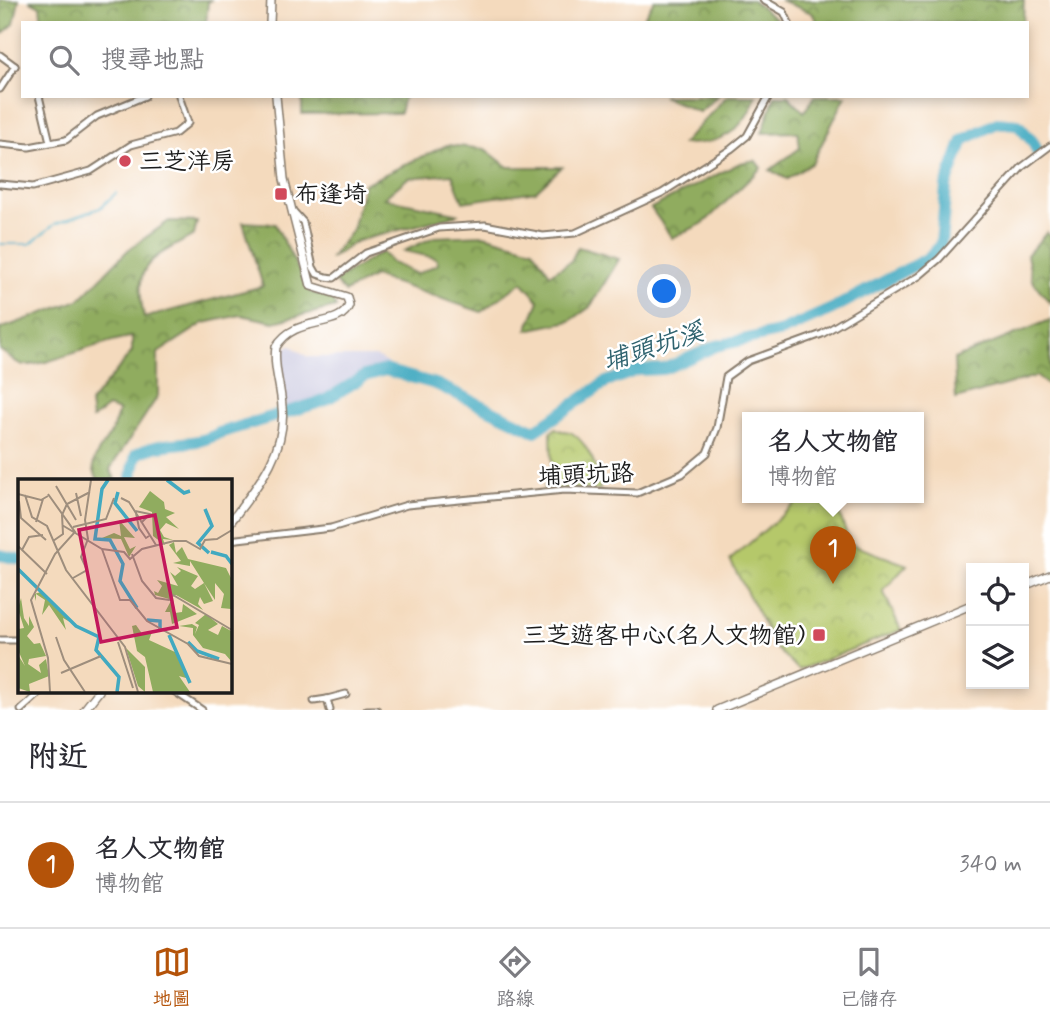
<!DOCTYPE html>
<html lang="zh-TW">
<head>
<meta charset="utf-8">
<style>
  :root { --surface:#fff; --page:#f2f2f3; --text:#2b2b33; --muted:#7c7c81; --line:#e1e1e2; --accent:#b45309 }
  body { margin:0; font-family:Mynerve,"LXGW WenKai TC",sans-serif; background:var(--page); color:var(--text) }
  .controls { position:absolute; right:21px; bottom:21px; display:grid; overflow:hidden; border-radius:0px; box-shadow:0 4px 10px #0003 }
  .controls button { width:63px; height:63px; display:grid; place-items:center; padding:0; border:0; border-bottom:2px solid var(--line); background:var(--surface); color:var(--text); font:35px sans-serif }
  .you { position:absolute; left:665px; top:292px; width:24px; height:24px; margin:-18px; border:5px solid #fff; border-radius:50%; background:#1a73e8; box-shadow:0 0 0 10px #1a73e833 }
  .badge { display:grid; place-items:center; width:46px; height:46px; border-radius:50%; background:var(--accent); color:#fff; font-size:23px; font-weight:700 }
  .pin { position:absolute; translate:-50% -58px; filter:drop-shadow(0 2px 4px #0008) }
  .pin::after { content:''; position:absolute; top:37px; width:24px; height:21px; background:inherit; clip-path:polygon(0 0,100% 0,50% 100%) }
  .popup { position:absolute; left:742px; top:412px; width:182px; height:91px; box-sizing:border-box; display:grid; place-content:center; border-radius:0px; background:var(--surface); filter:drop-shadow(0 2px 5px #0005); font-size:23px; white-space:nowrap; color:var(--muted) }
  .popup b { font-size:26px; color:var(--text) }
  .popup::after { content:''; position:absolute; left:50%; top:100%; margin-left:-14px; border:14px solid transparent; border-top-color:var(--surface) }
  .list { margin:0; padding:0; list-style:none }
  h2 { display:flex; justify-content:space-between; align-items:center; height:91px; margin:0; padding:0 28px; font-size:30px }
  h2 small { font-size:23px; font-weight:400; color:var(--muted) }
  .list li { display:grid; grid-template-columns:46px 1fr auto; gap:21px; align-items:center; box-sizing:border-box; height:126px; padding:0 28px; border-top:2px solid var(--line) }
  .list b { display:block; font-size:26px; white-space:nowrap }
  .list p { margin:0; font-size:23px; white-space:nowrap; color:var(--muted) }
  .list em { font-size:23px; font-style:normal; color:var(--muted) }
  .icon { flex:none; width:38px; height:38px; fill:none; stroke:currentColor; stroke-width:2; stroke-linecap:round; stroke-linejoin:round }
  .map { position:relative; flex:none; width:1050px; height:710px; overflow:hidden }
  .search { position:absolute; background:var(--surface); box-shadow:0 4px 10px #0003; left:21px; right:21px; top:21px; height:77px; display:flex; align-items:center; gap:18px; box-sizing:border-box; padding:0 24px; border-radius:0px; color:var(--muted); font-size:26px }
  .sheet { height:217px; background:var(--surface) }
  nav { display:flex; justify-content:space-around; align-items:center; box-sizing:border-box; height:98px; border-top:2px solid var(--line); background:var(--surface); font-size:19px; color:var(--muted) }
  nav a { display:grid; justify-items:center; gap:4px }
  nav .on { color:var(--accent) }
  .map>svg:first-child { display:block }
  .industrial { fill:#c3c1db }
  .forest { fill:url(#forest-crowns); stroke:#56643e; stroke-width:2 }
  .park { fill:url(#park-crowns); stroke:#687244; stroke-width:2 }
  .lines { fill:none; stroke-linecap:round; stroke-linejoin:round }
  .stream { stroke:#41a9c0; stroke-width:2 }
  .river { stroke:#41a9c0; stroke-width:12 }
  .minor-casing { stroke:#887b6c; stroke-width:9 }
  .tertiary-casing { stroke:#887b6c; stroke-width:10 }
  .minor { stroke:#fff; stroke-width:5 }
  .tertiary { stroke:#fff; stroke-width:7 }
  .poi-dot { fill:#d1495b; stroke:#fff; stroke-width:2.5 }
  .labels { text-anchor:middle; stroke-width:5; stroke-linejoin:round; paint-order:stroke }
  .poi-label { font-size:24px; fill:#1c1c1c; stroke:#fff; text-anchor:start }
  .street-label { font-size:24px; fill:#1c1c1c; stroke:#fff }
  .water-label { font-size:26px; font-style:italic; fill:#2e626e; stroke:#fff }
  .inset-river { fill:none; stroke:#41a9c0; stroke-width:3.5 }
  .inset-road { fill:none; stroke:#9e8e7d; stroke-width:2 }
  .view { fill:#c2185b; fill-opacity:0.15; stroke:#c2185b; stroke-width:3.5 }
  .inset-edge { fill:none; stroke:#1c1c1c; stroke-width:3.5 }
</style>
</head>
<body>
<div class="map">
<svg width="1050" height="710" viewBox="0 0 1050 710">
  <defs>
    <pattern id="forest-crowns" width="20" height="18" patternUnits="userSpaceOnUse" patternTransform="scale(1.75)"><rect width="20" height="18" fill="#90ac5f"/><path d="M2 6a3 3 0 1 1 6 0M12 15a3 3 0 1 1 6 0" fill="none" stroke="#758b4e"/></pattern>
    <pattern id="park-crowns" width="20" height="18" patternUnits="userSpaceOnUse" patternTransform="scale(1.75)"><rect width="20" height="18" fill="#b5c86b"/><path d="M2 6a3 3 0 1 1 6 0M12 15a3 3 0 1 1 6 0" fill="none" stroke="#9bab5c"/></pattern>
  </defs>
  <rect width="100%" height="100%" fill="#fff"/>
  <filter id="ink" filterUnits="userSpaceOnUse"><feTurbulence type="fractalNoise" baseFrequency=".0143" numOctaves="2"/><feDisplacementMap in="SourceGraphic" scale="14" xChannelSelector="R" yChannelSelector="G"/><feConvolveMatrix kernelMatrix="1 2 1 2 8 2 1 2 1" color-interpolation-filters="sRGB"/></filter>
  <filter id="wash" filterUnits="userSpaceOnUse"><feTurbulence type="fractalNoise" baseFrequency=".00686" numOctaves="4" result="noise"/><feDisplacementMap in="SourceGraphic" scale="28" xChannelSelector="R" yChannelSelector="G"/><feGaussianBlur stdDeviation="1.57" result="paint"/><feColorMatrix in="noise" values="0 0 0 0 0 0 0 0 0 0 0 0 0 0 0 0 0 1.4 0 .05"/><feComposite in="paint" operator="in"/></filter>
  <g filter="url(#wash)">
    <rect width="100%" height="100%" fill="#f4dabd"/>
    <!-- industrial -->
    <polygon class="industrial" points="290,345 308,357 377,357 393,367 392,369 369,373 310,403 285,409 282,366 285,349"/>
    <!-- forest -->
    <g class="forest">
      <polygon points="0,0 19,0 14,24 2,34"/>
      <polygon points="29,0 212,0 208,2 206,23 42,23 40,6"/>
      <polygon points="654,0 752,0 780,22 641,23"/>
      <polygon points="780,0 1024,0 1023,23 818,23 812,13"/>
      <polygon points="302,96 404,96 400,113 302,114"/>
      <polygon points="662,96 718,96 699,112"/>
      <path d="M727,96H756C743,133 720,145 682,144Z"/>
      <polygon points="775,96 788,96 804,112 815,96 846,96 812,163 787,179 770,170 800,148 798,132 762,133"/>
      <polygon points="447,145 485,149 508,167 562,167 536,191 463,202 452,174 408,178 384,198 460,214 357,241 330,259 352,230 364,184"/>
      <polygon points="755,160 761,168 704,223 672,238 651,208 740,163"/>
      <path d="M169,221L197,222L194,235C148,261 133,262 144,318L263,286L243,222L275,224L310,292L331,298L336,307L274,322L241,315L204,323L158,353V396L110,469L116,481H99C85,461 101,450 111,433C114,426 116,418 119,411L108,407L92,419L90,403L132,352V337C101,340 46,367 24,365C16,364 7,355 0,350V329L79,300L128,250Z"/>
      <polygon points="1047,232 1050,237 1050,303 1032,280 1027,255"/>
      <polygon points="484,235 533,249 550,274 571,261 578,247 619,259 590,307 570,321 527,330 539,301 522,282 481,312 374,276 345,292 334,281 382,252 392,263 417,274 438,264 436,258 404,251 434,237"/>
      <polygon points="1050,320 1050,387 1036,376 956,399 954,359"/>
    </g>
    <!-- park -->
    <g class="park">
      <path d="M556,428C561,433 567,430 572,433C587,442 601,473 600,490L544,488L552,463L551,432Z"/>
      <polygon points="802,498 822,498 837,507 850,544 907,565 883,591 901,630 799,670 777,649 730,560"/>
    </g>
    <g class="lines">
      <!-- stream -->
      <polyline class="stream" points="0,244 30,244 55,224 100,208 116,193"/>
      <!-- river -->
      <g class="river">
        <path d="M131,481L136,455C162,438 193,449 219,433L324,401L365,376L385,370L436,384L535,431L606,382L638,370L664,369L716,346L782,331L832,309L928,258L941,244L946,186L963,140L997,123L1018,125L1033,142L1038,153"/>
        <polyline points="0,555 19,559"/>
      </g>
    </g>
  </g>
  <g filter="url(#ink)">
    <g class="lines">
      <defs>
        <g id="minor">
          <polyline points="763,0 784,12 789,23"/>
          <polyline points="0,55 15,66"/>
          <polyline points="0,89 15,66"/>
          <polyline points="39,96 50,142"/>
          <polyline points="0,144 29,147 66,140 97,116 145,96"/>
          <polyline points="0,184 33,187 91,171 131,145 176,133 188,123 179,96"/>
          <polyline points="293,211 303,222 313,267 317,274 326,277 334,278 366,253 439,228 485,225 543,236 575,233 662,193 731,149 747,136 769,96"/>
          <polyline points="229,540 331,528 407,505 565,490 637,493 682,474 707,453 717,428 726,377 748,361 822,334 919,276 939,259 1022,167 1050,146"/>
          <polyline points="0,640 19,640"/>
          <polyline points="174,691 202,710"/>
          <polyline points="327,699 346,694"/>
          <polyline points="314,701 327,699 330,710"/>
          <polyline points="21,710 42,691"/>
          <polyline points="367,710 377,710"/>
        </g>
        <g id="tertiary">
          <polyline points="270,23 271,0"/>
          <path d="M229,524C255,489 287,453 282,407C281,386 273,367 276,347C295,314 340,330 349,305L347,297L311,286L284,179L276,96"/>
          <polyline points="1024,586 1050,575"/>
          <polyline points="84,710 99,691"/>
          <polyline points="717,710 971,605"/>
        </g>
      </defs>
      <!-- minor casing -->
      <use href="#minor" class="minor-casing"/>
      <!-- tertiary casing -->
      <use href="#tertiary" class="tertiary-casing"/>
      <!-- minor -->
      <use href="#minor" class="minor"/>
      <!-- tertiary -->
      <use href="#tertiary" class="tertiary"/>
    </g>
  </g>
  <!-- markers -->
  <g class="poi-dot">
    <circle cx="125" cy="161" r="7"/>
    <rect x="274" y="187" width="14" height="14" rx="3.5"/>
    <rect x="812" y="628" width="14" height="14" rx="3.5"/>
  </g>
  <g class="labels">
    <!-- poi labels -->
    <g class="poi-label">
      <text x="139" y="169">三芝洋房</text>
      <text x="295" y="202">布逢埼</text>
      <text x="805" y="643" text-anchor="end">三芝遊客中心(名人文物館)</text>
    </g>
    <!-- street labels -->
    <g class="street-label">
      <text transform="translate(586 474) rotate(-2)" y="8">埔頭坑路</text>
    </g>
    <!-- water labels -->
    <g class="water-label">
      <text transform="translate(653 346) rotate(-18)" y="9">埔頭坑溪</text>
    </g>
  </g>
  <!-- overview -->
  <g transform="translate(18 479)">
    <rect width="214" height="214" fill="#f4dabd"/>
    <path d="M132,12L146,23L147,30L157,34L148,38L161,50L148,44L142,51L146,58L155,61L145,60L147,66L135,57L134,33L121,28ZM101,41L117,59L106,58L112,70L118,67L111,78L103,60L84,59L96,54L103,57ZM156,63L158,74L164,68L170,80L208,89L213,99V130L203,129L206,115L197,104V121L186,104L195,122L186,125L182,118L180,125L185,131L158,116L151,120L137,116L136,112L140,114L144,107L139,101L160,107L152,93L157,97L163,92L159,88L180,97L173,107L177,110L186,104L172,82V87L155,84L163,82L151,66ZM23,113L52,143L45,139L48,151L31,126L24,136L27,121L18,115V122L16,115ZM155,118L157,134L164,133L165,125L179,135L154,145L152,133H147ZM3,119L6,139L11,147V137L16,148L9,157L16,165L22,164L28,177L11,180L10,185L23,194L21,186L28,180L31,197L11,205L12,213L0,209V176L7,187L0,171V150L6,149L0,130ZM188,135L200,145L190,151L200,156L204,147L213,152V182L207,175L185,169L175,156V149L161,147L174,145L179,148L177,155L181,146L177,144ZM118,146L125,156L134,153L131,161L157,173L168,194V199L161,197L172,213H135L127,178L119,172L114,147ZM108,169L127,188V213L120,207Z" fill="#90ac5f"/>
    <path class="inset-river" d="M90,1L84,10L77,60L92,61L105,85L102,102L119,129M149,1L166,14L172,12M100,13L97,24L119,52M187,30L194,47L180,64L191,74M193,73L208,77L214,85M0,90L58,147L81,158L78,171L101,198L99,213M129,141L142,142V150M151,156L172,204M170,163L179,172L201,180"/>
    <path class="inset-road" d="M38,7L58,41M58,14L63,37M0,15L23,21L30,17M30,15L57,53L37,75L13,121L30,179L32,213M7,16L14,38L29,47L48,91L107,168L120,213M103,19L111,23L138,66M1,22L3,39L28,61M117,32L132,35L123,44M118,34L121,49L128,59L131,57M18,43L25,20M44,46L84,70L106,73L112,80L124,70L156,62H168L182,70L187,61L199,60L214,51M55,48L88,40L96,19M35,62L45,55L44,36L49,25L72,13M0,67L29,95M84,70L102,121H112L129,142L170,165L181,177L214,185M4,71L11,58L25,56M114,75L124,102L138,119L151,121L155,116L214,151M55,99L69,91L63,78L70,60L67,41L73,1M38,158L46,181L67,213M100,163L115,209M43,194L83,177"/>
    <path class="view" d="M137,36L159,148L83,163L61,51Z"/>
    <rect width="214" height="214" class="inset-edge"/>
  </g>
</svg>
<div class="controls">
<button><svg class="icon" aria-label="locate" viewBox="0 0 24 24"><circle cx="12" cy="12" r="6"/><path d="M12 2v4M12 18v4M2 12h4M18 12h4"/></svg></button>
<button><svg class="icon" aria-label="layers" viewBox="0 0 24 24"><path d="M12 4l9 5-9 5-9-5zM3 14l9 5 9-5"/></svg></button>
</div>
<div class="you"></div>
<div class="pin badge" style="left:833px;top:584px">1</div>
<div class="popup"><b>名人文物館</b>博物館</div>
<div class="search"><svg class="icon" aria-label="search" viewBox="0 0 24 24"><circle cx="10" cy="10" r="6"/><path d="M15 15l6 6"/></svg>搜尋地點</div>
</div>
<section class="sheet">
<h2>附近<small></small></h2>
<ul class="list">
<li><span class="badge">1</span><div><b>名人文物館</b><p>博物館</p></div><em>340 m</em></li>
</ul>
</section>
<nav>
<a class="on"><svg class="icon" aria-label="map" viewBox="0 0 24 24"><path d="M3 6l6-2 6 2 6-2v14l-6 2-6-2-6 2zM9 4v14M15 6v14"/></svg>地圖</a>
<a><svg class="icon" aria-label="directions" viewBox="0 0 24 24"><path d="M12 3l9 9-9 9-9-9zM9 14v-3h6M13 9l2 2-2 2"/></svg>路線</a>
<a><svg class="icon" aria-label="saved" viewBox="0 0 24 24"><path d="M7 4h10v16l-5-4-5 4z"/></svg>已儲存</a>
</nav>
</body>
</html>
